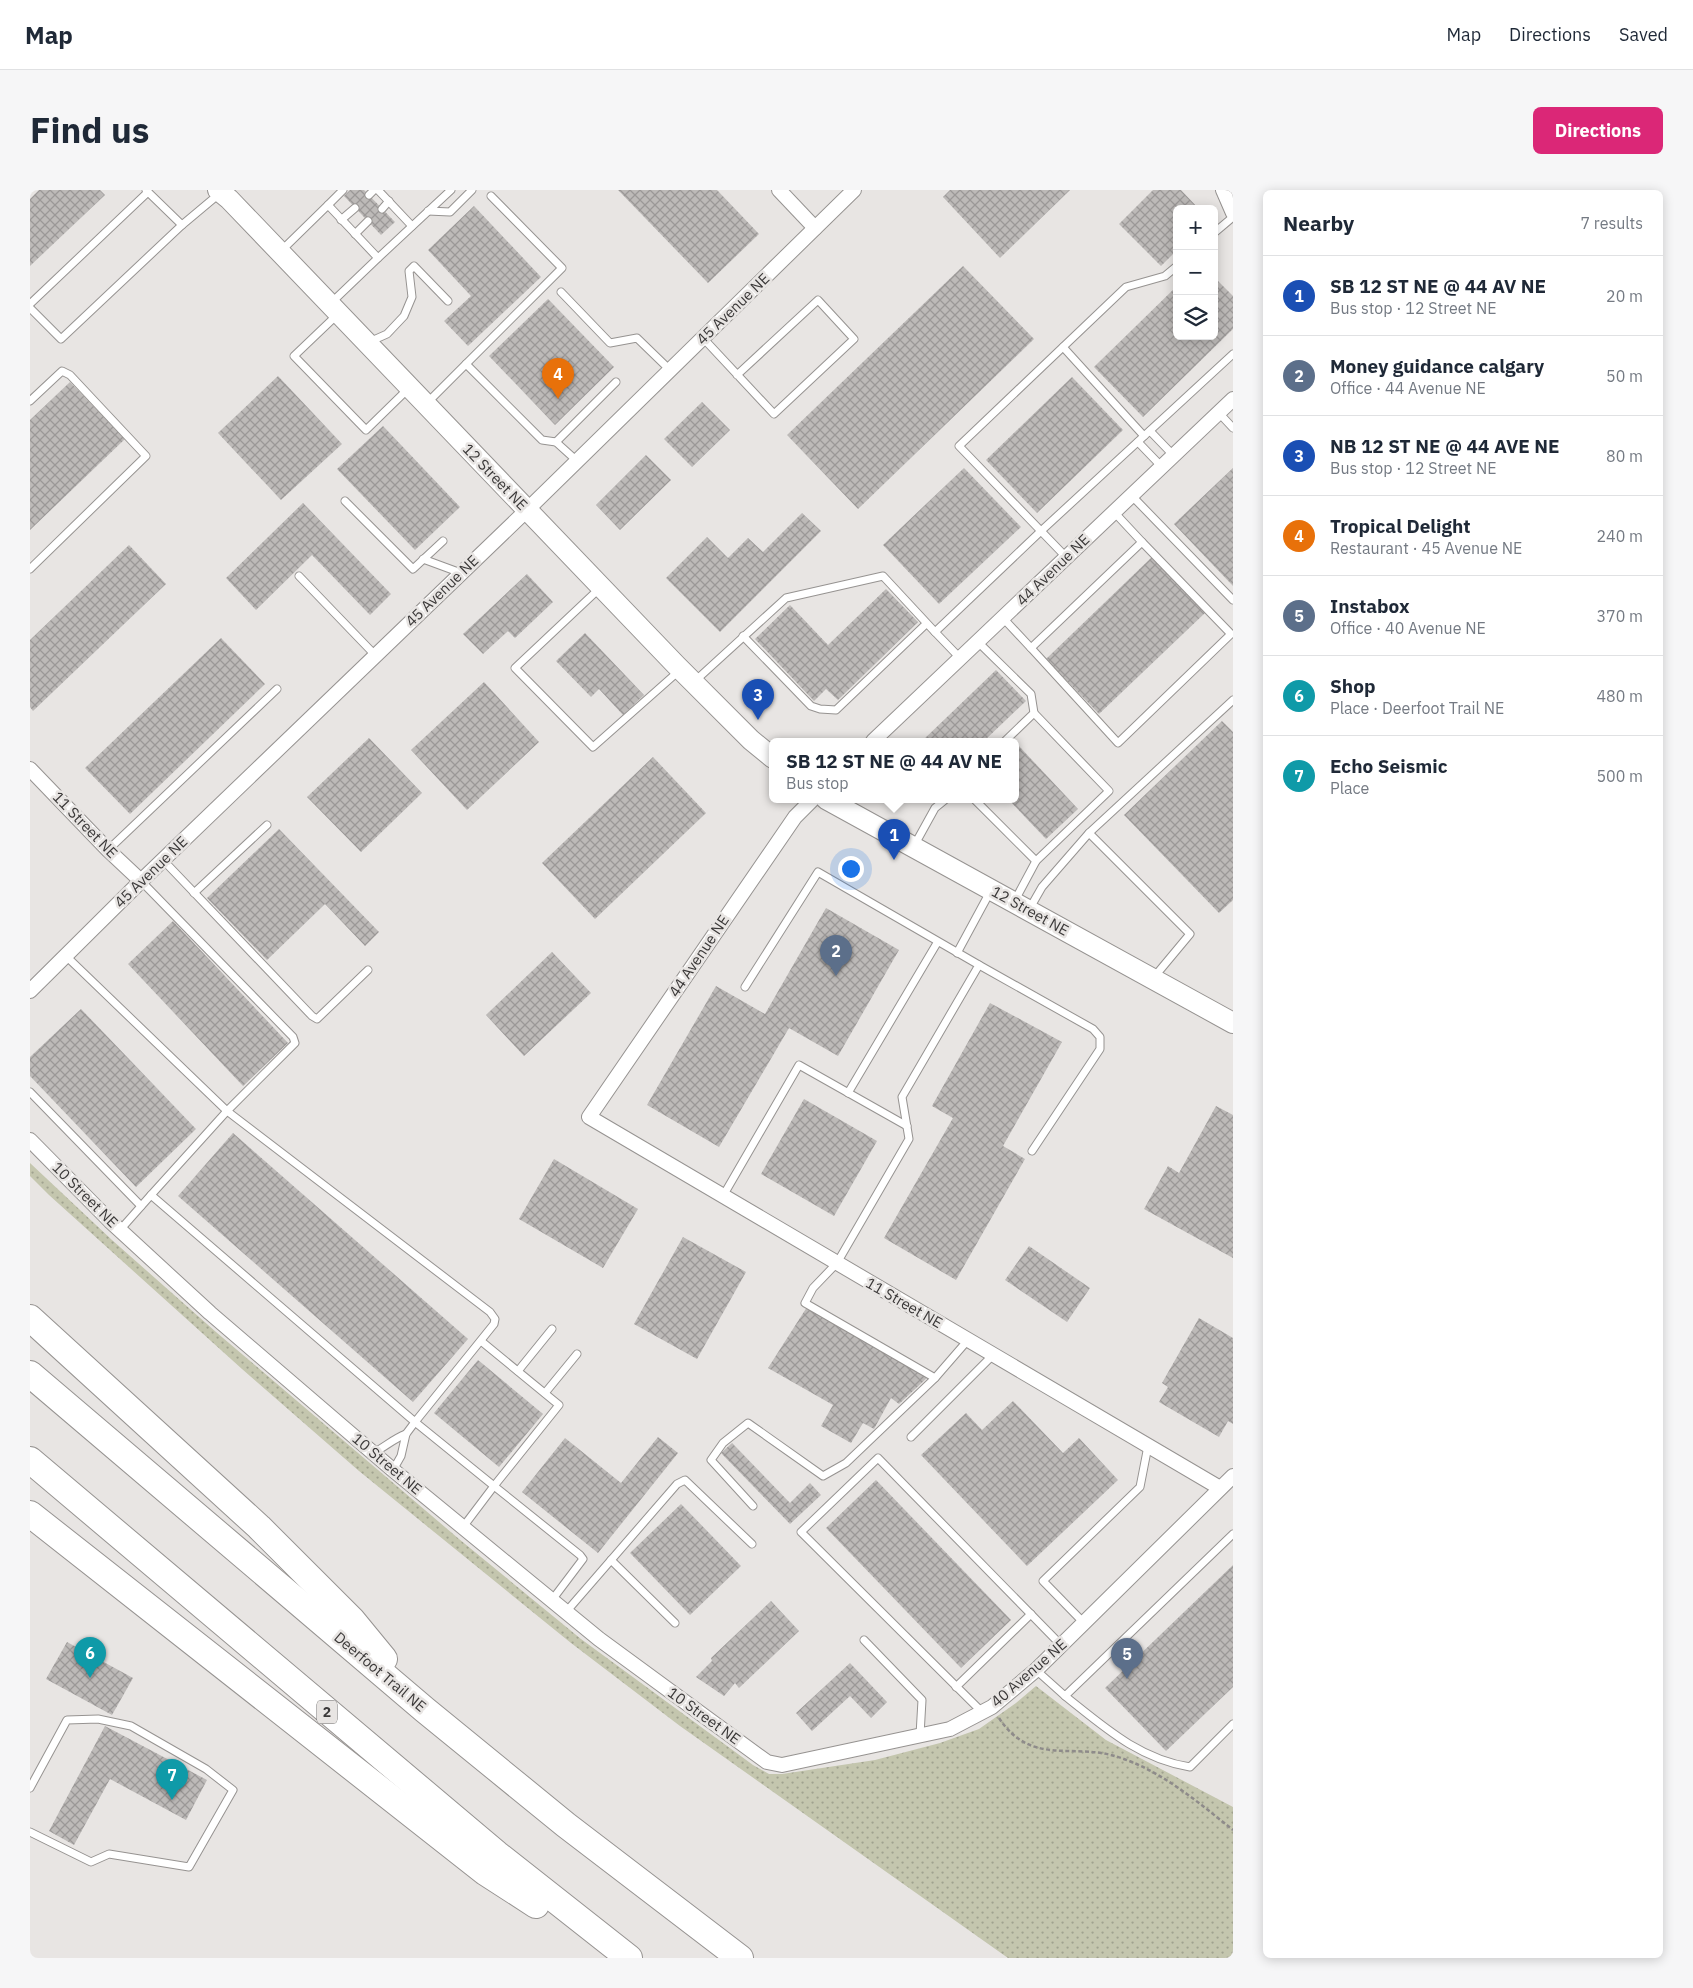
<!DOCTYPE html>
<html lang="en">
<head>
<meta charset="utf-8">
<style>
  :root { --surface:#fff; --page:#f6f6f7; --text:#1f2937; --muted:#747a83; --line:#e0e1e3; --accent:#db2777 }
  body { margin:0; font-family:"IBM Plex Sans",sans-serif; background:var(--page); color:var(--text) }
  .controls { position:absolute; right:15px; top:15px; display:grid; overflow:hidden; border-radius:8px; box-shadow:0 2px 12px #0003 }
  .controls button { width:45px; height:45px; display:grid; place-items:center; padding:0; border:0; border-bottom:1px solid var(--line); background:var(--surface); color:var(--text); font:25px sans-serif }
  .you { position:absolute; left:820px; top:678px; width:18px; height:18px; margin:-12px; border:4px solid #fff; border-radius:50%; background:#1a73e8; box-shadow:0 0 0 8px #1a73e833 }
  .badge { display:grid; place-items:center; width:32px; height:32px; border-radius:50%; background:var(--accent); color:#fff; font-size:16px; font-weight:700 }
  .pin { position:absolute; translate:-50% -41px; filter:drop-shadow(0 1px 2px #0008) }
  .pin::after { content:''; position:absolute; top:26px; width:18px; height:15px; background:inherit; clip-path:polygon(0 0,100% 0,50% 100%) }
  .popup { position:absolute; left:739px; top:548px; width:250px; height:65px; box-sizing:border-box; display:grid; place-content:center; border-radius:8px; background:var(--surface); filter:drop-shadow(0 1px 4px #0005); font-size:16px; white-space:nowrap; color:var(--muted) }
  .popup b { font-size:19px; color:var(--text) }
  .popup::after { content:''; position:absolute; left:50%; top:100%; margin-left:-10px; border:10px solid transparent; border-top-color:var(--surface) }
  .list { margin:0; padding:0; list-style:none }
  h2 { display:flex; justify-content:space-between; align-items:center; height:65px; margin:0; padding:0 20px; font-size:21px }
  h2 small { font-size:16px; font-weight:400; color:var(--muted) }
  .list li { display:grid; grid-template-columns:32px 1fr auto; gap:15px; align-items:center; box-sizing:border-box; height:80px; padding:0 20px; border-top:1px solid var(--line) }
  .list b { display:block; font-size:19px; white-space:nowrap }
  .list p { margin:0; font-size:16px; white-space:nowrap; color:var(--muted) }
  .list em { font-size:16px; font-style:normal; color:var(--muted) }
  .icon { flex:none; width:28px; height:28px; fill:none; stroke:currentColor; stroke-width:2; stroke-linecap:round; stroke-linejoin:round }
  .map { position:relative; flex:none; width:1203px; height:1768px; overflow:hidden; border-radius:8px }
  header { display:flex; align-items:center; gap:30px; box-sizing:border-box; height:70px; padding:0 25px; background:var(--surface); border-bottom:1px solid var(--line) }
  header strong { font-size:24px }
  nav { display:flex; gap:28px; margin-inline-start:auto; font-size:18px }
  .intro { display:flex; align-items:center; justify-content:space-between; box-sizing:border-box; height:120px; padding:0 30px }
  h1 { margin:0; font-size:35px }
  .button { padding:12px 22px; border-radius:8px; background:var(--accent); color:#fff; font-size:18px; font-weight:700 }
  main { display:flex; gap:30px; padding:0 30px }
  aside { flex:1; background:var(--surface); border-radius:8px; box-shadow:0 2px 12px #0003 }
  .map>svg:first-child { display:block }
  .grass { fill:url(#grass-dots) }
  .building { fill:url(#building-cross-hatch) }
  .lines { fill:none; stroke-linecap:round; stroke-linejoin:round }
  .lane-casing { stroke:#969391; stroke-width:9 }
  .street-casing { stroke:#969391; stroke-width:16 }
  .secondary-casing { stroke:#969391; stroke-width:22 }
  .highway-casing { stroke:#969391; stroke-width:28 }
  .path { stroke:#8e8b8a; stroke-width:2.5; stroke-dasharray:4 2.5; stroke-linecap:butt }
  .lane { stroke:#fff; stroke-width:7 }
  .street { stroke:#fff; stroke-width:14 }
  .secondary { stroke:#fff; stroke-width:20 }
  .highway { stroke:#fff; stroke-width:26 }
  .labels { text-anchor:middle; stroke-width:5; stroke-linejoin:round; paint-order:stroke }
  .shield { fill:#e8e5e3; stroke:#6f6d6c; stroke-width:1 }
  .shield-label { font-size:14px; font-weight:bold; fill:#3b3939 }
  .street-label { font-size:15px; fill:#3b3939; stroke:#e8e5e3 }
</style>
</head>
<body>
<header>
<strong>Map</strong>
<nav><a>Map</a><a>Directions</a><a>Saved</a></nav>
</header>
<div class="intro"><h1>Find us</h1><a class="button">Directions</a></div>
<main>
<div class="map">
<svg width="1203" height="1768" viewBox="0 0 1203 1768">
  <defs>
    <pattern id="grass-dots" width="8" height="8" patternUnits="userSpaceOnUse" patternTransform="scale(1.25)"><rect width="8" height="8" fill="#c4c6ae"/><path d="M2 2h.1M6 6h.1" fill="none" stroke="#a0a28f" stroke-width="1.8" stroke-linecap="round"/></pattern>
    <pattern id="building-cross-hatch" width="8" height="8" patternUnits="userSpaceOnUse" patternTransform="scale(1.25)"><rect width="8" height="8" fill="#bdbab8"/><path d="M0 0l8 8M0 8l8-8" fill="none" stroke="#9b9897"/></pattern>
  </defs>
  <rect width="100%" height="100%" fill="#e8e5e3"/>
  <!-- grass -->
  <polygon class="grass" points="0,973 82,1050 186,1142 429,1349 551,1449 723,1575 739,1584 752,1584 845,1570 910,1553 949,1539 986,1513 1006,1496 1076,1550 1203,1617 1203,1768 978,1768 650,1536 541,1453 329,1281 212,1179 19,1005 0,986"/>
  <!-- building -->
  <g class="building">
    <polygon points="9,0 70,0 75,5 0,76 0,9"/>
    <polygon points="320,0 334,0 365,32 351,45 314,6"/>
    <polygon points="588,0 687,0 729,44 678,93"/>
    <polygon points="920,0 1040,0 970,68 913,7"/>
    <polygon points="1123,0 1151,0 1169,19 1147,19 1147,60 1131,76 1089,34"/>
    <polygon points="444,16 511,87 438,156 414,131 441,106 398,60"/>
    <polygon points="933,76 1004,149 828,319 757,245"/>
    <polygon points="1184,87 1203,106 1203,139 1113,227 1064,177 1147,96 1147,146 1184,146"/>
    <polygon points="518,109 584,177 525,235 459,166"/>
    <polygon points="248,186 312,254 251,310 188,243"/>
    <polygon points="1042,187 1093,240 1007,323 956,270"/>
    <polygon points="40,192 95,249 0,340 0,230"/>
    <polygon points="672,212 700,240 662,277 634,249"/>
    <polygon points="353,236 430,317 385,360 307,279"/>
    <polygon points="616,265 641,290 590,340 566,315"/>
    <polygon points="934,278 991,337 909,414 853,355"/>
    <polygon points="1203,278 1203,396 1144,334"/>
    <polygon points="273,313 361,404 340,425 282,365 226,420 196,388"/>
    <polygon points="772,323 791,341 690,442 636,388 677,347 698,368 718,348 733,362"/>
    <polygon points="99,355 136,394 3,521 0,517 0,450"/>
    <polygon points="1122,367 1175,423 1069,524 1016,469"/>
    <polygon points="497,384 523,412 485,448 478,441 453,464 433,444"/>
    <polygon points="856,399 888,432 808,510 796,499 784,511 725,449 760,415 798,455"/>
    <polygon points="555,443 614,505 593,525 569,499 561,507 526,471"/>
    <polygon points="191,448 235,494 100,624 55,578"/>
    <polygon points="966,480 996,511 954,551 892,551"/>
    <polygon points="454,492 509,552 437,620 381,560"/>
    <polygon points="1192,531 1203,542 1203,710 1189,723 1094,625"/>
    <polygon points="339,548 392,603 331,662 277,607"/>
    <polygon points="988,555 1048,619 1016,649 978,609 985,609 985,557"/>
    <polygon points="623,567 676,623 565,729 512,673"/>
    <polygon points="249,639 349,742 335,756 295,714 237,770 177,708"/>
    <polygon points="796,718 869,760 808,866 759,838 689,957 617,915 686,796 735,824"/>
    <polygon points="143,731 258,853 213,896 98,774"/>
    <polygon points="522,762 561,803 494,866 456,825"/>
    <polygon points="960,813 1032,852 973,956 995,969 926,1090 854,1048 923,928 902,916"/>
    <polygon points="51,819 166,939 106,997 0,886 0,867"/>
    <polygon points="774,909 847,951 804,1026 731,984"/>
    <polygon points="1186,916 1203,925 1203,1068 1114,1019 1138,976 1149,983"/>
    <polygon points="203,943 438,1149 383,1212 148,1006"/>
    <polygon points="524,969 608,1019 573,1078 489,1029"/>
    <polygon points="653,1047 716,1082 667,1169 604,1134"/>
    <polygon points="999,1056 1060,1098 1037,1132 975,1090"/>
    <polygon points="777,1117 898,1187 869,1214 861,1208 844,1239 833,1233 821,1253 791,1236 803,1215 738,1178"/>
    <polygon points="1169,1128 1203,1148 1203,1234 1198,1231 1189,1247 1129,1212 1138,1197 1132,1193"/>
    <polygon points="448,1170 513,1224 469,1277 404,1223"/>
    <polygon points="983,1211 1033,1263 1049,1248 1088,1290 997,1376 891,1265 936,1223 952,1240"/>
    <polygon points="628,1247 648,1263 568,1363 492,1302 535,1248 591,1293"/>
    <polygon points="702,1253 760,1313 780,1293 791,1305 760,1334 691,1263"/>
    <polygon points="846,1290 981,1430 931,1478 796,1338"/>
    <polygon points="651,1314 711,1376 660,1425 600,1363"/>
    <polygon points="1203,1375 1203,1497 1136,1561 1075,1498"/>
    <polygon points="741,1411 769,1441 709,1498 705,1493 694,1506 666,1487 682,1471 681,1468"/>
    <polygon points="37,1452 103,1488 82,1525 16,1489"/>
    <polygon points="820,1473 857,1512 841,1528 820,1506 782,1541 766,1523"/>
    <polygon points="75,1536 177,1590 156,1630 80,1589 44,1655 19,1641"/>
  </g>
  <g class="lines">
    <defs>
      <g id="lane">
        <polyline points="116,0 152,35"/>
        <polyline points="348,0 382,36"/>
        <polyline points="339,5 344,0"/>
        <polyline points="298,15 313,0"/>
        <polyline points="352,19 359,11"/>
        <polyline points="398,21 420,22 442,0"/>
        <polyline points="311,30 325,18"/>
        <polyline points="1184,43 1203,27"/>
        <polyline points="325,44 338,31"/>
        <polyline points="252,60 298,15 348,68 301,113"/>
        <polyline points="348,68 421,0"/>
        <polyline points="531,102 580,153 607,148 640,180"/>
        <polyline points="0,114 118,2"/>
        <polyline points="0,118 31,149 152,35 189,4"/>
        <polyline points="308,124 264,166 336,240 379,198"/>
        <polyline points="673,148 744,224 824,149 788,110 707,185"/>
        <polyline points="339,152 357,144 374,126 382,107 379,81 384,76 418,111"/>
        <polyline points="1033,157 1114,246"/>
        <polyline points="436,174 512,250 526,252 547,271"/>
        <polyline points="0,211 32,181 40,185 116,266 0,379"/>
        <polyline points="397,213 532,78 461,6"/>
        <polyline points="1189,223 1203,238"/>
        <polyline points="1120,241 1144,266"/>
        <polyline points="526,252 586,192"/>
        <polyline points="1108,252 1132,277"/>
        <polyline points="1102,306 1203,410"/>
        <polyline points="315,311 383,379 413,351"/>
        <polyline points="1037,368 929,256 1096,97 1135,86 1147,76"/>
        <polyline points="393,369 431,383"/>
        <polyline points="269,386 345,465"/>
        <polyline points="571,397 485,478 563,557 650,480"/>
        <polyline points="973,428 1001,458 1112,352 1084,322"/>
        <polyline points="713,446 781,516 790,519 806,520 896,434"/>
        <polyline points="948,452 1001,504 1004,523"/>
        <polyline points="1001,458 1088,553 1201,444 1112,352"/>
        <polyline points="930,468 905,442 1011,341 1203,164"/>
        <polyline points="665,491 756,408 853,386 905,442"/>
        <polyline points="975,551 1004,523 1079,601 1006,671"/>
        <polyline points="944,609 1006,671 984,712"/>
        <polyline points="1059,643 1203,510"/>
        <polyline points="884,656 905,618 916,609"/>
        <polyline points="78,660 247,499"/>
        <polyline points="133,670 282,826 287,829 338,780"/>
        <polyline points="164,703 237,635"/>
        <polyline points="1000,718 1012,697 1059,643 1160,744 1125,786"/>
        <polyline points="927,763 960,702"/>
        <polyline points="36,766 197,921 460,1122 465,1129 464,1134 385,1232 121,1005 197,921 265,853 263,847 111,691"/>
        <polyline points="949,775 1063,839 1070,847 1070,859 1002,961"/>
        <polyline points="715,797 788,682 949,775 872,907 879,949 807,1073 783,1098 775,1113 905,1188 938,1150"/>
        <polyline points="0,902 111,1016"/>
        <polyline points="818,903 907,753"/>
        <polyline points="693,1006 769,875 877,936"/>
        <polyline points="90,1040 121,1005"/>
        <polyline points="451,1151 529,1215 464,1296 550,1365 553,1369 522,1410"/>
        <polyline points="488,1181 522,1139"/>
        <polyline points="515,1203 547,1164"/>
        <polyline points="881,1247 963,1165"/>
        <path d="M343,1263C355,1257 363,1249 376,1244"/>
        <polyline points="363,1280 371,1266 376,1244 385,1232 464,1296 433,1337"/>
        <polyline points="723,1316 681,1270 693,1253 718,1233 793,1286 816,1273 905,1188"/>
        <polyline points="581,1370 645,1433"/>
        <polyline points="536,1422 647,1294 655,1290 722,1354"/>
        <polyline points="1054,1433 1013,1391 1110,1297 1118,1256"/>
        <polyline points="834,1450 892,1510 890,1545"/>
        <polyline points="1006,1480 1035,1506 1203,1344"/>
        <polyline points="926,1497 1001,1424"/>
        <path d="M1035,1506C1074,1537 1109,1569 1160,1577L1203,1534"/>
        <polyline points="952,1522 771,1342 848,1268 1031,1455"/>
        <polyline points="0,1598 37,1530 68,1529 101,1536 176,1579 203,1600 159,1677 79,1664 61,1672 0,1642"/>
      </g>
      <g id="street">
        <polyline points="749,0 785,38"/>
        <polyline points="1193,0 1203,23"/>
        <polyline points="843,551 1203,209"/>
        <polyline points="0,579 78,660 111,691"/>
        <polyline points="783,609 765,627 559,927 1190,1298"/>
        <polyline points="0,801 111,691 497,320 824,0"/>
        <polyline points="0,950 80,1031 180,1123 363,1280 569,1449 737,1572 752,1575 920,1539 962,1517 1006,1480 1203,1286"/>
      </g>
      <g id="secondary">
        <polyline points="188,0 199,9 646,475 721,550 743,568"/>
        <polyline points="796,609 1203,833"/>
      </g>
      <g id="highway">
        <polyline points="0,1128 229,1337 322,1430 354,1469"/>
        <polyline points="0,1184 395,1520 536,1635 710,1768"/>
        <polyline points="0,1270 467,1664 599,1768"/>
        <polyline points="0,1324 455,1682 506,1715"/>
      </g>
    </defs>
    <!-- lane casing -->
    <use href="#lane" class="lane-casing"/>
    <!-- street casing -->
    <use href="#street" class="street-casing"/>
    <!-- secondary casing -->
    <use href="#secondary" class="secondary-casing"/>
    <!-- highway casing -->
    <use href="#highway" class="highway-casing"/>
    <!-- path -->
    <path class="path" d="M969,1528C1002,1578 1044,1551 1091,1568C1133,1582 1169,1613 1203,1640"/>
    <!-- lane -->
    <use href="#lane" class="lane"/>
    <!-- street -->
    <use href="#street" class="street"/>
    <!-- secondary -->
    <use href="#secondary" class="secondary"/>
    <!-- highway -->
    <use href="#highway" class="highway"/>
  </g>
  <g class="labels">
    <!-- shield labels -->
    <rect class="shield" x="287" y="1510.5" width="20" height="23" rx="4"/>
    <g class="shield-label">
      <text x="297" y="1527">2</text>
    </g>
    <!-- street labels -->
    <g class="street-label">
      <text transform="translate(703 119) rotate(-44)" y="5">45 Avenue NE</text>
      <text transform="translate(465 287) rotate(46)" y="5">12 Street NE</text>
      <text transform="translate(1023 380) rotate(-44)" y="5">44 Avenue NE</text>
      <text transform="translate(412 401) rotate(-44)" y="5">45 Avenue NE</text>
      <text transform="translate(55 635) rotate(46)" y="5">11 Street NE</text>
      <text transform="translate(121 682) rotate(-44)" y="5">45 Avenue NE</text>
      <text transform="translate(1000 721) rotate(29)" y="5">12 Street NE</text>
      <text transform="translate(669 766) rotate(-56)" y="5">44 Avenue NE</text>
      <text transform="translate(55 1005) rotate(45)" y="5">10 Street NE</text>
      <text transform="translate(874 1113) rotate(30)" y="5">11 Street NE</text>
      <text transform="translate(357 1274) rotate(40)" y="5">10 Street NE</text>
      <text transform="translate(350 1482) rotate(40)" y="5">Deerfoot Trail NE</text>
      <text transform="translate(999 1483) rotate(-41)" y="5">40 Avenue NE</text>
      <text transform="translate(674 1526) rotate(36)" y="5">10 Street NE</text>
    </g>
  </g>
</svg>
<div class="controls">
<button>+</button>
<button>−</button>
<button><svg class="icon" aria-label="layers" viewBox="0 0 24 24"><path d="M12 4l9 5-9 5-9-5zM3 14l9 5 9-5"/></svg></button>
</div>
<div class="you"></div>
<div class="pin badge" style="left:864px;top:670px;background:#1a4fb4">1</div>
<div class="popup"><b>SB 12 ST NE @ 44 AV NE</b>Bus stop</div>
<div class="pin badge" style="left:806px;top:786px;background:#5c6f8a">2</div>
<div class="pin badge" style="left:728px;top:530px;background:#1a4fb4">3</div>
<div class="pin badge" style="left:528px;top:209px;background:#e8710a">4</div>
<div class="pin badge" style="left:1097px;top:1489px;background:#5c6f8a">5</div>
<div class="pin badge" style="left:60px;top:1488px;background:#0f9aa8">6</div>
<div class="pin badge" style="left:142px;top:1610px;background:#0f9aa8">7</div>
</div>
<aside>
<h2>Nearby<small>7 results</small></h2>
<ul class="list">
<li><span class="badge" style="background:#1a4fb4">1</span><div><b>SB 12 ST NE @ 44 AV NE</b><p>Bus stop · 12 Street NE</p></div><em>20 m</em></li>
<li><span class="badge" style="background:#5c6f8a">2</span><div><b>Money guidance calgary</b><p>Office · 44 Avenue NE</p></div><em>50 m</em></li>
<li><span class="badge" style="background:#1a4fb4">3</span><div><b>NB 12 ST NE @ 44 AVE NE</b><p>Bus stop · 12 Street NE</p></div><em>80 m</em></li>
<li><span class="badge" style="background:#e8710a">4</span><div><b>Tropical Delight</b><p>Restaurant · 45 Avenue NE</p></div><em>240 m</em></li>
<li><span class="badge" style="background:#5c6f8a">5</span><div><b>Instabox</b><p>Office · 40 Avenue NE</p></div><em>370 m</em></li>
<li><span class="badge" style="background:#0f9aa8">6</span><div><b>Shop</b><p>Place · Deerfoot Trail NE</p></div><em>480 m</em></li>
<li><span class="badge" style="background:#0f9aa8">7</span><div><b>Echo Seismic</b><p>Place</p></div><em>500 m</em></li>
</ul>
</aside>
</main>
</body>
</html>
